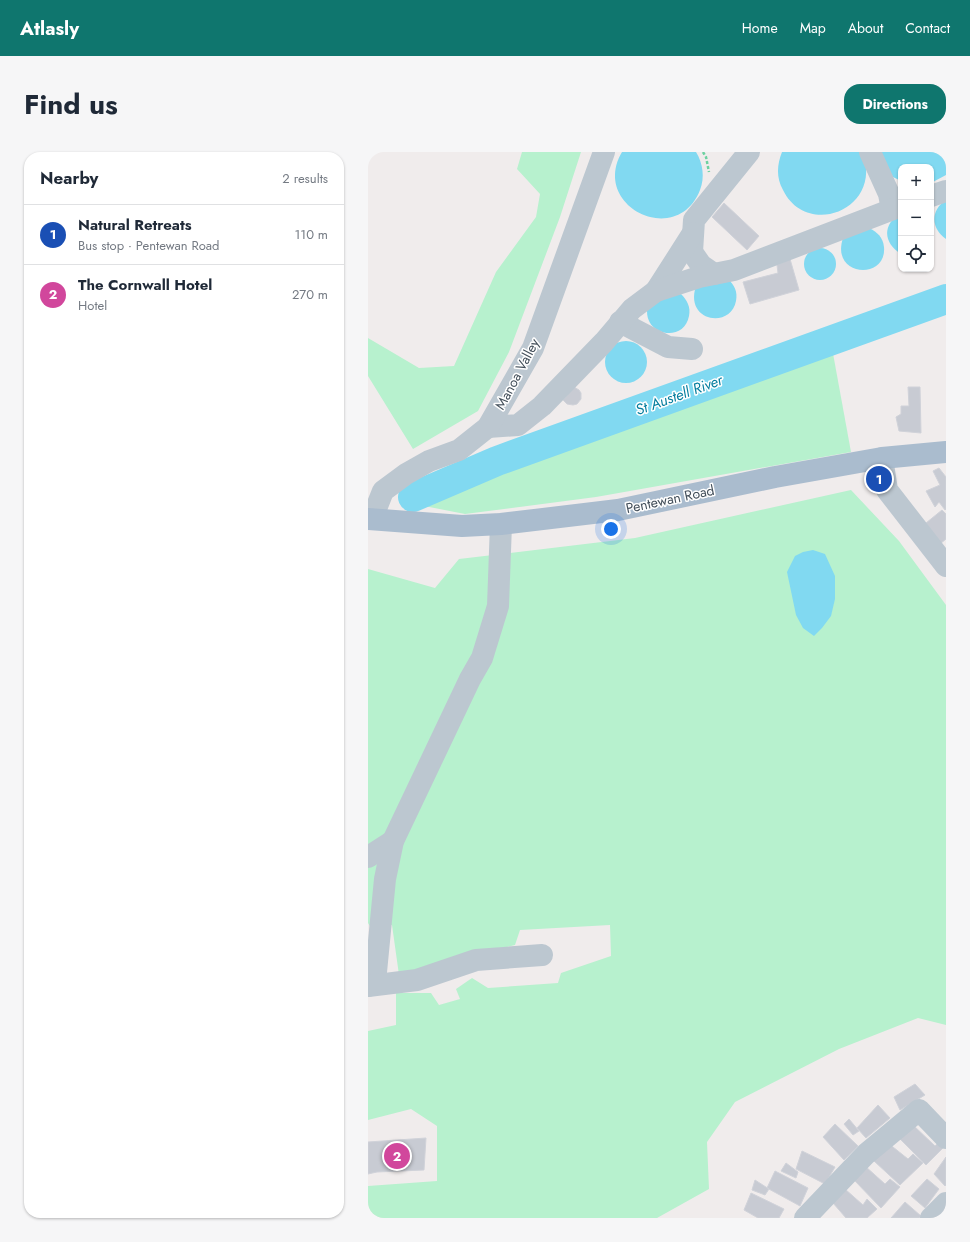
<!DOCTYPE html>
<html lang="en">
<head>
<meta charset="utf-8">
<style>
  :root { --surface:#fff; --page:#f6f6f7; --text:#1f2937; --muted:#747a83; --line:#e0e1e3; --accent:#0f766e }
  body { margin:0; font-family:Jost,sans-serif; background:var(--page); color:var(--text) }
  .controls { position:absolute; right:12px; top:12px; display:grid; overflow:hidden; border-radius:8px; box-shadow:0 1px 3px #0004 }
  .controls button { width:36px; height:36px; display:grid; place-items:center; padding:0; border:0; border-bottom:1px solid var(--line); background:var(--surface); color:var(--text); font:20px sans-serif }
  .you { position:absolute; left:243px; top:377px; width:14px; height:14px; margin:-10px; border:3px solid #fff; border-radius:50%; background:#1a73e8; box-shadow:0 0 0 6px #1a73e833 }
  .badge { display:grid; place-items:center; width:26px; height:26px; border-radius:50%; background:var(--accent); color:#fff; font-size:13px; font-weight:700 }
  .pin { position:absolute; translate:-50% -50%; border:2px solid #fff; box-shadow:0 1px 4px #0006 }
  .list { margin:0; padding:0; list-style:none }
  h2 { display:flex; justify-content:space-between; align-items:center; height:52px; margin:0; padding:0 16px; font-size:17px }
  h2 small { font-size:13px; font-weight:400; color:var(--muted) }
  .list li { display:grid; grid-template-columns:26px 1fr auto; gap:12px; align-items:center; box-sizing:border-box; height:60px; padding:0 16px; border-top:1px solid var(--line) }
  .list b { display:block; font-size:15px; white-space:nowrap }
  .list p { margin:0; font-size:13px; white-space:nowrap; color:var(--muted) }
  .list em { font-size:13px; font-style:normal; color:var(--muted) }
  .icon { flex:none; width:22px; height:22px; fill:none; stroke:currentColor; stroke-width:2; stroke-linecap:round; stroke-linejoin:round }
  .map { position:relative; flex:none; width:578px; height:1066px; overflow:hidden; border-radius:16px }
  header { display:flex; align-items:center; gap:24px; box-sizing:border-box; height:56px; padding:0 20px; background:var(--accent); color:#fff }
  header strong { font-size:19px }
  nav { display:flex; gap:22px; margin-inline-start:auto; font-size:14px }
  .intro { display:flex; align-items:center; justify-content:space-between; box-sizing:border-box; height:96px; padding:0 24px }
  h1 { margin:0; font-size:28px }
  .button { padding:10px 18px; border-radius:16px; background:var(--accent); color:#fff; font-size:14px; font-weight:700 }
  main { display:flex; gap:24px; padding:0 24px }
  aside { flex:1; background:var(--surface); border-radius:16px; box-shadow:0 1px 3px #0004 }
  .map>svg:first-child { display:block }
  .green { fill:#b7f1ce }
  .water { fill:#81d9f1 }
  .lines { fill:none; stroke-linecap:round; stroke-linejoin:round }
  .river { stroke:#81d9f1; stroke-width:30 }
  .building { fill:#c8cbd3; stroke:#d0d2d9 }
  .path { stroke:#6dd1a0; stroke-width:2.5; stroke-dasharray:3 2; stroke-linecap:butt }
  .minor { stroke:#bcc7d0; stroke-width:22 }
  .major { stroke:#aabcce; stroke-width:22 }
  .labels { text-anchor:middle; stroke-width:3; stroke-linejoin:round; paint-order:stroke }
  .street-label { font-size:14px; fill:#44505b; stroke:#fff }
  .water-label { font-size:15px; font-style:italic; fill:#057e9e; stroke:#fff }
</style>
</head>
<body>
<header>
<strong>Atlasly</strong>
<nav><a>Home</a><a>Map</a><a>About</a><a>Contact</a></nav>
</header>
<div class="intro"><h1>Find us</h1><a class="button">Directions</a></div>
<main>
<aside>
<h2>Nearby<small>2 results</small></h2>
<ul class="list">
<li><span class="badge" style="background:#1a4fb4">1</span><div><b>Natural Retreats</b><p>Bus stop · Pentewan Road</p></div><em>110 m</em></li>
<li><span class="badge" style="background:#d1479c">2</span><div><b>The Cornwall Hotel</b><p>Hotel</p></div><em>270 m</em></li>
</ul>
</aside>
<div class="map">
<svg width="578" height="1066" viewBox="0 0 578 1066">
  <rect width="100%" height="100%" fill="#f0ecec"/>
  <!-- green -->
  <g class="green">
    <polygon points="154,0 213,0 192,65 141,200 110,259 45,297 0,224 0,186 51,216 86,214 128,120 168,65 172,42 149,17"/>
    <polygon points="464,196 483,300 228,345 97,362 46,352 133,314"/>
    <polygon points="483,338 531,389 578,453 578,873 550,866 471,897 367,950 339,990 341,1037 289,1066 0,1066 0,1034 69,1029 69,974 43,957 0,968 0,879 28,873 28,841 63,841 71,853 92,847 88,837 104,826 120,836 190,831 193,821 243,804 242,773 152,778 147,793 31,823 24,773 3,776 0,771 0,417 67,436 91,407 267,386"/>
  </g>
  <!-- water -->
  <g class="water">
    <path d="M254,0H328C335,11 337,26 332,38C309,97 222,54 254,0Z"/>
    <path d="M414,0H493C495,5 497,10 498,15C502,63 436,82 415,38C408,25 409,13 414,0Z"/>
    <polygon points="508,0 578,0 578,23 563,31 563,15 533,15 533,29 525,25"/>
    <path d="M578,48V87C563,77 562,58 578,48Z"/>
    <path d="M533,61V102C515,91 514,72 533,61Z"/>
    <path d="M501,76C509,80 515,85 516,95C519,129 462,125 475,86Z"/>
    <circle cx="452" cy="112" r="16"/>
    <path d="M360,127C366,133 370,139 368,149C363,177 316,170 328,134Z"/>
    <path d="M313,142C319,148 323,155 321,164C316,193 269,183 281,149Z"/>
    <circle cx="258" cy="210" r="21"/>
    <polygon points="445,398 457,402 467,424 467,447 463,464 454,476 446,484 435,476 428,463 419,420 427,404 435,400"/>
  </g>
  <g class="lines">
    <!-- river -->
    <polyline class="river" points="45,345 129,309 578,147"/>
  </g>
  <!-- building -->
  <g class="building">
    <polygon points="356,51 391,84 379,98 344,65"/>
    <polygon points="422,107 431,138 382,152 375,130 410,121 409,113"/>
    <polygon points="206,235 211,238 213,241 213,247 209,252 205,253 199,252 195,248"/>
    <polygon points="540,235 552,235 553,281 531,279 528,265 533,262 533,254 541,254"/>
    <polygon points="571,316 578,325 578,357 577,358 571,350 567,355 558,339 572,333 565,319"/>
    <polygon points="574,358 578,362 578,387 572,392 558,371"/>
    <polygon points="547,932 557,943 532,958 526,945"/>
    <polygon points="510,953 522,966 498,986 489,976"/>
    <polygon points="481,967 491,979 485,983 476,972"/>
    <polygon points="467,972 490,994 476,1008 455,985"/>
    <polygon points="544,972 567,994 573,988 578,993 558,1013 532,987"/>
    <polygon points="58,986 56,1018 9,1020 0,1022 0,990"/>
    <polygon points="520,991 540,1007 545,1002 555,1011 532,1033 506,1009"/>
    <polygon points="434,999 467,1015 457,1032 428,1017"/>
    <polygon points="578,1005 578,1033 577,1034 566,1022"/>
    <polygon points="418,1011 430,1020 428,1026 413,1019"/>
    <polygon points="497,1014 517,1032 522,1027 532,1035 513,1056 486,1028"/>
    <polygon points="407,1019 440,1036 432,1054 399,1036"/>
    <polygon points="559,1027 571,1037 557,1056 543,1044"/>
    <polygon points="387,1028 401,1037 397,1043 384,1038"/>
    <polygon points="477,1037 495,1053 499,1047 509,1057 499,1066 478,1066 465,1051"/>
    <polygon points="383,1041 416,1057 411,1066 390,1066 376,1058"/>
    <polygon points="537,1050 553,1064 551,1066 523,1066"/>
  </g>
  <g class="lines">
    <!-- path -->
    <polyline class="path" points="335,0 338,5 341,20"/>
    <!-- minor -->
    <g class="minor">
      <polyline points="502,0 521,42 524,57"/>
      <polyline points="563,44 578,39"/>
      <polyline points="346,122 333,113 324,100 326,68 381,0"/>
      <polyline points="288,139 325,81"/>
      <polyline points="252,170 300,195 324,197"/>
      <polyline points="120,275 150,273 174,254 236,190 264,157 288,139 331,125 366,118 533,54"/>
      <polyline points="514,306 519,338 578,414"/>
      <polyline points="4,367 15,339 38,322 61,309 91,298 120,275 165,196 236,0"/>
      <polyline points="0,705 25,689"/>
      <polyline points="0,834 8,820 17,727 25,689 102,527 114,506 130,454 133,372"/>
      <polyline points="0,834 49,828 108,808 174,803"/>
      <polyline points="437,1066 498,1002 551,958 578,986"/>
      <polyline points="563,1066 578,1051"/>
    </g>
    <!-- major -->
    <polyline class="major" points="0,367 94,374 133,372 250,358 407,325 514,306 578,300"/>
  </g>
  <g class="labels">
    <!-- street labels -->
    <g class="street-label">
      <text transform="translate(149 222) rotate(-62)" y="5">Manoa Valley</text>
      <text transform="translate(302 347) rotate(-12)" y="5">Pentewan Road</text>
    </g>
    <!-- water labels -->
    <g class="water-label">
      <text transform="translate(311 243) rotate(-20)" y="5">St Austell River</text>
    </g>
  </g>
</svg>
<div class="controls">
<button>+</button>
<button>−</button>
<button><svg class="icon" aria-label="locate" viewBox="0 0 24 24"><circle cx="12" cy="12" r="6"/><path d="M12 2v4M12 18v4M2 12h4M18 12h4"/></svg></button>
</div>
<div class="you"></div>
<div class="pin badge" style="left:511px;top:327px;background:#1a4fb4">1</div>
<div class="pin badge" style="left:29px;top:1004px;background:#d1479c">2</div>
</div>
</main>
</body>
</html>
